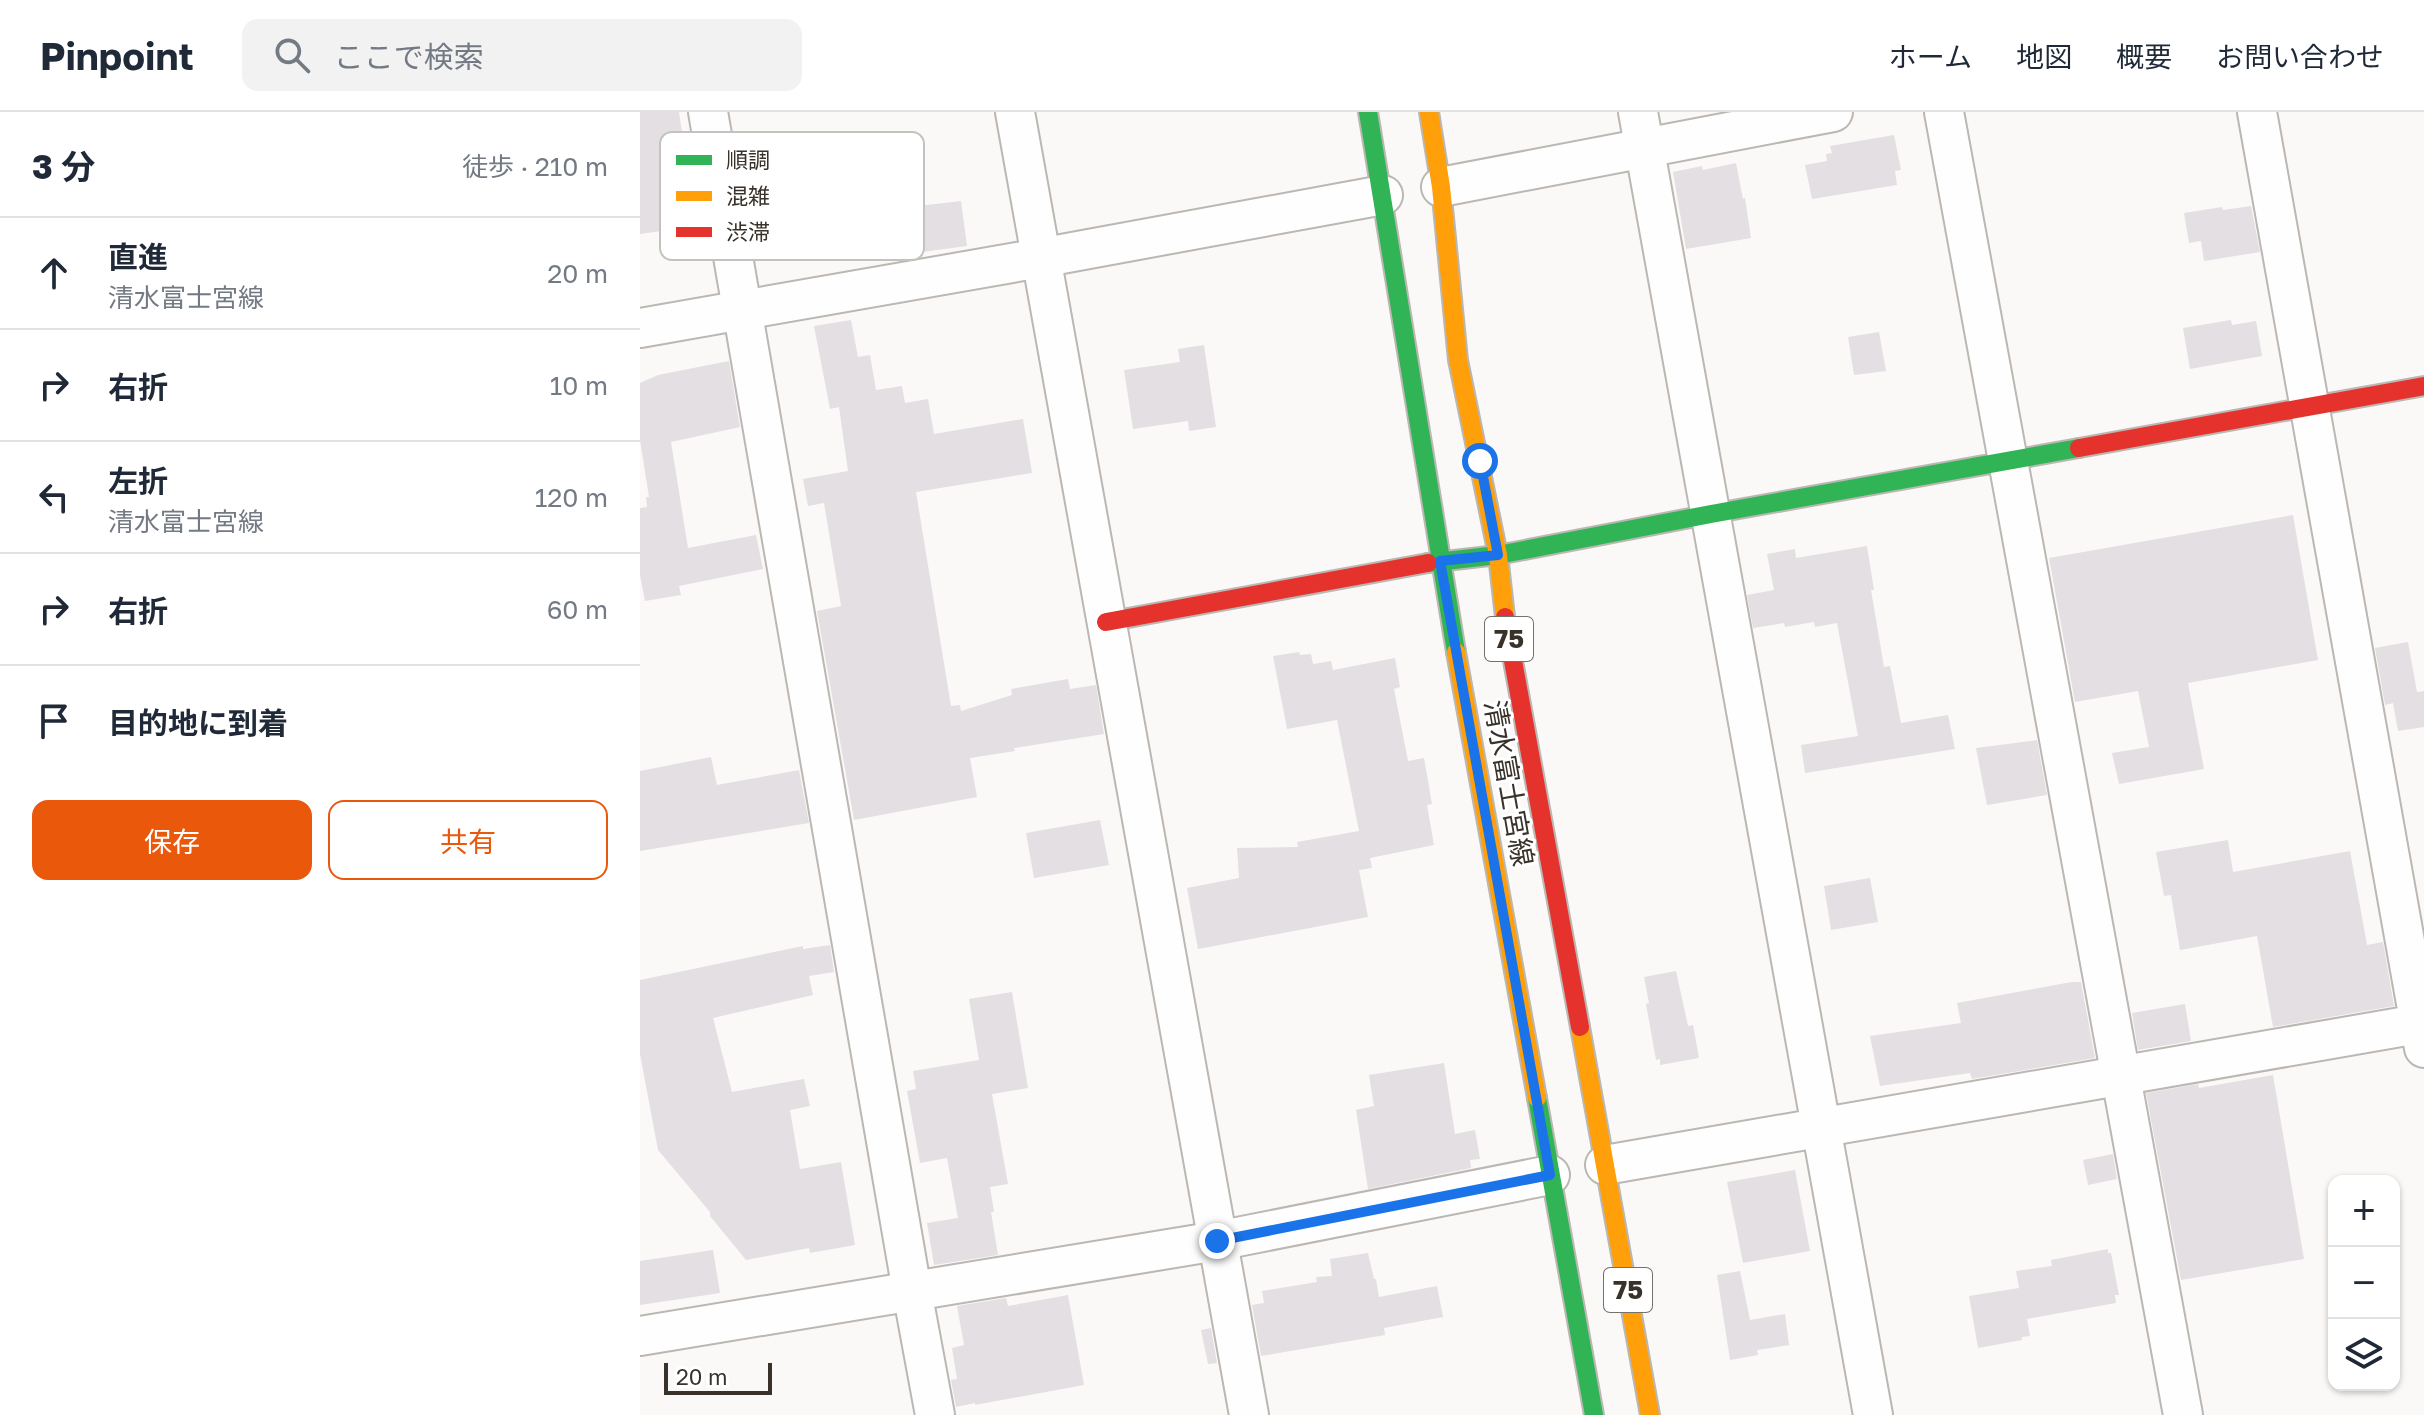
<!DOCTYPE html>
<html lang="ja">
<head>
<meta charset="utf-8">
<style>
  :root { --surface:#fff; --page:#f2f2f3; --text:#1f2937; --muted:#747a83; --line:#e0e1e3; --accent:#ea580c }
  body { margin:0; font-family:"Golos Text","Noto Sans JP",sans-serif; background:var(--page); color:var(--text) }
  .controls { position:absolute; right:24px; bottom:24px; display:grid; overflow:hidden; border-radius:16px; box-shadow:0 2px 6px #0004 }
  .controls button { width:72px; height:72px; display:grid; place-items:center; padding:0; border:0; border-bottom:2px solid var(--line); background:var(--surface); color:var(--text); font:40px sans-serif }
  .scale { position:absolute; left:24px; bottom:20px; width:108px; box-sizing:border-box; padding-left:8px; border:4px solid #39322a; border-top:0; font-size:22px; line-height:28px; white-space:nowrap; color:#39322a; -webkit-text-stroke:6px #fff; paint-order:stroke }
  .stop { position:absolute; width:24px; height:24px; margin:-18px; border:6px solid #1a73e8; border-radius:50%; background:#fff }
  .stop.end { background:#1a73e8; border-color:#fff; box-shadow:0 2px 8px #0008 }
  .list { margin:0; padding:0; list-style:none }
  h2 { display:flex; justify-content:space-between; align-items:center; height:104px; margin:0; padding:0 32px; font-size:34px }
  h2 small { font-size:26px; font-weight:400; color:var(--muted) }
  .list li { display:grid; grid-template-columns:52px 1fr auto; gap:24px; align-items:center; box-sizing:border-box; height:112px; padding:0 32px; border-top:2px solid var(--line) }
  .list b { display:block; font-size:30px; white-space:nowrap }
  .list p { margin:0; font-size:26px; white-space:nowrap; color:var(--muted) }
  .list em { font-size:26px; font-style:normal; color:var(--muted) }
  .actions { display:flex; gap:16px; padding:24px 32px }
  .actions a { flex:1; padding:18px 0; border:2px solid var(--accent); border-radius:16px; text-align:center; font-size:28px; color:var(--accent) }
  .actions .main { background:var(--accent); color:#fff }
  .icon { flex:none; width:44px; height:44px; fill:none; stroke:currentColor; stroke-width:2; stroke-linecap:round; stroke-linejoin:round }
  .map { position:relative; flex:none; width:1784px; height:1303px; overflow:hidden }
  header { display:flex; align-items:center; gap:48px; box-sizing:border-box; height:112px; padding:0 40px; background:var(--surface); border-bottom:2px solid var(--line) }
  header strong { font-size:38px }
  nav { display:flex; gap:44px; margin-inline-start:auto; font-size:28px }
  .search { width:560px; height:72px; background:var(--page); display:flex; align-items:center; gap:20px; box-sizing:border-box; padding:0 28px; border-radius:16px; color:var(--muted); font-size:30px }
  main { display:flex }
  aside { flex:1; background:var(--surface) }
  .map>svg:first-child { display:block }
  .building { fill:#e3dfe2 }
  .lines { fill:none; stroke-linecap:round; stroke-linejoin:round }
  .street-casing { stroke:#bbb7b3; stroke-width:42 }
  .fast-casing { stroke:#bbb7b3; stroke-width:22 }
  .slow-casing { stroke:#bbb7b3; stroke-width:22 }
  .jam-casing { stroke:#bbb7b3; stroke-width:22 }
  .street { stroke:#fefefe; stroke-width:38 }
  .fast { stroke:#30b455; stroke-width:18 }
  .slow { stroke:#ff9f0a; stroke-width:18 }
  .jam { stroke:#e5322d; stroke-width:18 }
  .route { stroke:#1a73e8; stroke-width:10 }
  .labels { text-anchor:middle; stroke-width:6; stroke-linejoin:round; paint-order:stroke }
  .shield { fill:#fff; stroke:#74706a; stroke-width:2 }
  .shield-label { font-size:26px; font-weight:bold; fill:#39322a }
  .street-label { font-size:28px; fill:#39322a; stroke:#fff }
  .key { fill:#fff; stroke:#c4c2bf; stroke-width:2 }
  .key-label { font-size:22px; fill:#39322a }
</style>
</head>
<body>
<header>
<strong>Pinpoint</strong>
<div class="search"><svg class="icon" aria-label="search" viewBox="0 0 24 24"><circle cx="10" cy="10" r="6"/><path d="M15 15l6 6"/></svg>ここで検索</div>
<nav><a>ホーム</a><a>地図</a><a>概要</a><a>お問い合わせ</a></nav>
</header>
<main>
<aside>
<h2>3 分<small>徒歩 · 210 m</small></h2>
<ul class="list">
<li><svg class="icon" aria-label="ahead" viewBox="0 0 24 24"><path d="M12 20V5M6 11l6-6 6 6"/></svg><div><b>直進</b><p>清水富士宮線</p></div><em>20 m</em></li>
<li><svg class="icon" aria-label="right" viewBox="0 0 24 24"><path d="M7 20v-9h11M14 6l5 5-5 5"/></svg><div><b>右折</b></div><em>10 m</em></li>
<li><svg class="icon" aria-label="left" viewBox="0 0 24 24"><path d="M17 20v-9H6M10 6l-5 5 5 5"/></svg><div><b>左折</b><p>清水富士宮線</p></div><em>120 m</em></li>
<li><svg class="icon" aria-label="right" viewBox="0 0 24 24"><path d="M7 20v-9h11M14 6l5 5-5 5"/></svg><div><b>右折</b></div><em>60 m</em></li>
<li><svg class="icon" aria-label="arrive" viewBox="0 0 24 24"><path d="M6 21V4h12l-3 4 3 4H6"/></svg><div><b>目的地に到着</b></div></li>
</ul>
<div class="actions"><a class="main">保存</a><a>共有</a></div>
</aside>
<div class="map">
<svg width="1784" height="1303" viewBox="0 0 1784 1303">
  <rect width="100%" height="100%" fill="#fbf9f7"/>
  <!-- building -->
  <g class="building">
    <polygon points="0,0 39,0 56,114 0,122"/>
    <polygon points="1254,23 1261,58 1255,59 1257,73 1172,87 1165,53 1187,49 1186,42 1192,41 1190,34"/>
    <polygon points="1096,51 1103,87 1105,86 1111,126 1046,137 1033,60 1062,54 1063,58"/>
    <polygon points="321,89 327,134 260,143 254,97"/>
    <polygon points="1611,94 1620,140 1564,149 1561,129 1549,131 1544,101 1582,95 1583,98"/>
    <polygon points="211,208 218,245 230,243 236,278 262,274 265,291 288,287 294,322 383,307 392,361 276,380 311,594 320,593 321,599 372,583 371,577 428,567 430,577 456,573 464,622 374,636 375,639 330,646 337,685 214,708 177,499 201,494 184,391 168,394 163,367 208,359 199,295 190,297 174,214"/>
    <polygon points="1591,208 1592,213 1616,209 1622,244 1550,257 1543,216"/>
    <polygon points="1239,220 1246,259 1214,263 1208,225"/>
    <polygon points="564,233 576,315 549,319 548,309 493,317 484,258 540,250 538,237"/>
    <polygon points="89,249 100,315 31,330 48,436 116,423 123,457 39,474 41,483 5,489 0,463 0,396 7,395 6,385 9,385 0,328 0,271 18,263"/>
    <polygon points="1653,403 1678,548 1548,571 1564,657 1479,672 1472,641 1509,635 1498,579 1435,590 1409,446"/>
    <polygon points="1227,434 1234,478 1231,478 1244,555 1250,554 1261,611 1308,603 1315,637 1165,661 1161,633 1218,624 1197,511 1175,515 1174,510 1145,515 1144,511 1113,516 1107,483 1134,478 1127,442 1155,437 1156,446"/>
    <polygon points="1768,530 1777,580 1784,579 1784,615 1758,619 1753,591 1745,593 1735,536"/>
    <polygon points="659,540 660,543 671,542 673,552 691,549 693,558 755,546 760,575 754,577 768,649 784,646 792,692 787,693 794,733 730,746 732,756 719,758 728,805 558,837 547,776 599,766 597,736 658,735 657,730 719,719 697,608 647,617 633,544"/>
    <polygon points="1397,628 1407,683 1347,693 1336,636"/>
    <polygon points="71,645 77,673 159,658 169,711 0,739 0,659"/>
    <polygon points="460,708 469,753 394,766 386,721"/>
    <polygon points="1588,728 1593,760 1710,739 1727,833 1743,830 1754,894 1633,915 1617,824 1540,838 1531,783 1524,784 1516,740"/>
    <polygon points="1230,766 1238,810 1191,818 1184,774"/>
    <polygon points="190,833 194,860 169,864 173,883 73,906 92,980 164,967 170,994 150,998 160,1057 201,1050 215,1133 170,1141 169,1136 106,1148 70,1104 70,1100 18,1038 0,942 0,868 163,834 163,837"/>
    <polygon points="1036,859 1048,914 1053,913 1059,946 1020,953 1020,947 1016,948 1006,892 1009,891 1004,865"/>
    <polygon points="1432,870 1441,870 1455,946 1332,967 1330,961 1240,974 1230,924 1321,911 1317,891"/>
    <polygon points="372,880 388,976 352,982 368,1072 350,1075 354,1100 351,1100 358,1143 294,1153 287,1111 318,1106 307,1046 280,1051 267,979 276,977 273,959 339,948 329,887"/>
    <polygon points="1545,892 1551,929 1498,938 1492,901"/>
    <polygon points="804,951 815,1022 835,1018 840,1047 830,1048 831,1056 728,1077 716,998 734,994 729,963"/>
    <polygon points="1633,963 1664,1147 1541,1168 1506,981 1558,972 1559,976"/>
    <polygon points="1473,1042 1477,1067 1448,1073 1443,1048"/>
    <polygon points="1155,1058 1170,1139 1103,1151 1087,1070"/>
    <polygon points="1468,1137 1468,1141 1471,1141 1479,1183 1475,1183 1476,1191 1387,1207 1390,1224 1382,1225 1382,1228 1338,1236 1329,1184 1379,1176 1376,1159 1412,1154 1411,1148"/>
    <polygon points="73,1138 80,1181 0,1193 0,1149"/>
    <polygon points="728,1141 734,1167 736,1167 739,1185 797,1174 803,1205 744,1216 745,1223 621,1244 612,1193 624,1191 622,1179 677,1170 676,1165 692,1164 690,1147"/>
    <polygon points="1100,1159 1110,1208 1145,1202 1149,1233 1117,1238 1118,1243 1090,1248 1077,1163"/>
    <polygon points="428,1183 444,1273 335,1293 335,1291 316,1295 311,1268 317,1267 312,1236 324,1233 317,1194 366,1186 368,1194"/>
    <polygon points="571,1216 577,1251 568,1252 561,1218"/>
  </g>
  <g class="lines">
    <defs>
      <g id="street">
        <polyline points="68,0 272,1179 295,1303"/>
        <polyline points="375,0 609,1303"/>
        <polyline points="998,0 1233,1303"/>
        <polyline points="1304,0 1543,1303"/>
        <polyline points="1617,0 1784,936"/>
        <polyline points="801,75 1193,0"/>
        <polyline points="0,216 400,146 743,83"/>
        <polyline points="965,1053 1784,911"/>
        <polyline points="0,1224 577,1129 910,1063"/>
      </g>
      <g id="fast">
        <polyline points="728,0 816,540"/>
        <polyline points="788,451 858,443 1071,402 1439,336"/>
        <polyline points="897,986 954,1303"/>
      </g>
      <g id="slow">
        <polyline points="789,0 801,75 818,248 858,443 865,505"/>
        <polyline points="816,540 897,986"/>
        <polyline points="940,915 1010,1303"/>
      </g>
      <g id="jam">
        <polyline points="1439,336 1784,274"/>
        <polyline points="865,505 940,915"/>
        <polyline points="466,510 788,451"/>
      </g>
    </defs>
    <!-- street casing -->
    <use href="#street" class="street-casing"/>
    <!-- fast casing -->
    <use href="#fast" class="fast-casing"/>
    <!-- slow casing -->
    <use href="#slow" class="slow-casing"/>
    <!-- jam casing -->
    <use href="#jam" class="jam-casing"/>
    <!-- street -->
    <use href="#street" class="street"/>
    <!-- fast -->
    <use href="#fast" class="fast"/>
    <!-- slow -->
    <use href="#slow" class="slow"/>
    <!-- jam -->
    <use href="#jam" class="jam"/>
  </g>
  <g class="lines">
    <!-- route -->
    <polyline class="route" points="577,1129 910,1063 800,449 858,443 840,349"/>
  </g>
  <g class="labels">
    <!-- shield labels -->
    <g class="shield">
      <rect x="845" y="505" width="48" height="44" rx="6"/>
      <rect x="964" y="1156" width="48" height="44" rx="6"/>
    </g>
    <g class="shield-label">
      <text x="869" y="536">75</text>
      <text x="988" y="1187">75</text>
    </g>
    <!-- street labels -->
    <g class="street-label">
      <text transform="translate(869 671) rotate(80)" y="10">清水富士宮線</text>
    </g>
  </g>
  <!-- legend -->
  <rect x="20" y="20" width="264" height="128" rx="12" class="key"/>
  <rect x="36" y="43" width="36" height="10" fill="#30b455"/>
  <rect x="36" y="79" width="36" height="10" fill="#ff9f0a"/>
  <rect x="36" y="115" width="36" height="10" fill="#e5322d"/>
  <g class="key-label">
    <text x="86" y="56">順調</text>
    <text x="86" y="92">混雑</text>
    <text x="86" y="128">渋滞</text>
  </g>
</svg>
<div class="controls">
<button>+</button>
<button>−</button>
<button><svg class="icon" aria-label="layers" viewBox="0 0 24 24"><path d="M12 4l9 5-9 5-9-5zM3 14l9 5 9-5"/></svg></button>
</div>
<div class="scale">20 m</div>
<div class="stop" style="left:840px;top:349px"></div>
<div class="stop end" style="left:577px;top:1129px"></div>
</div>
</main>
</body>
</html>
